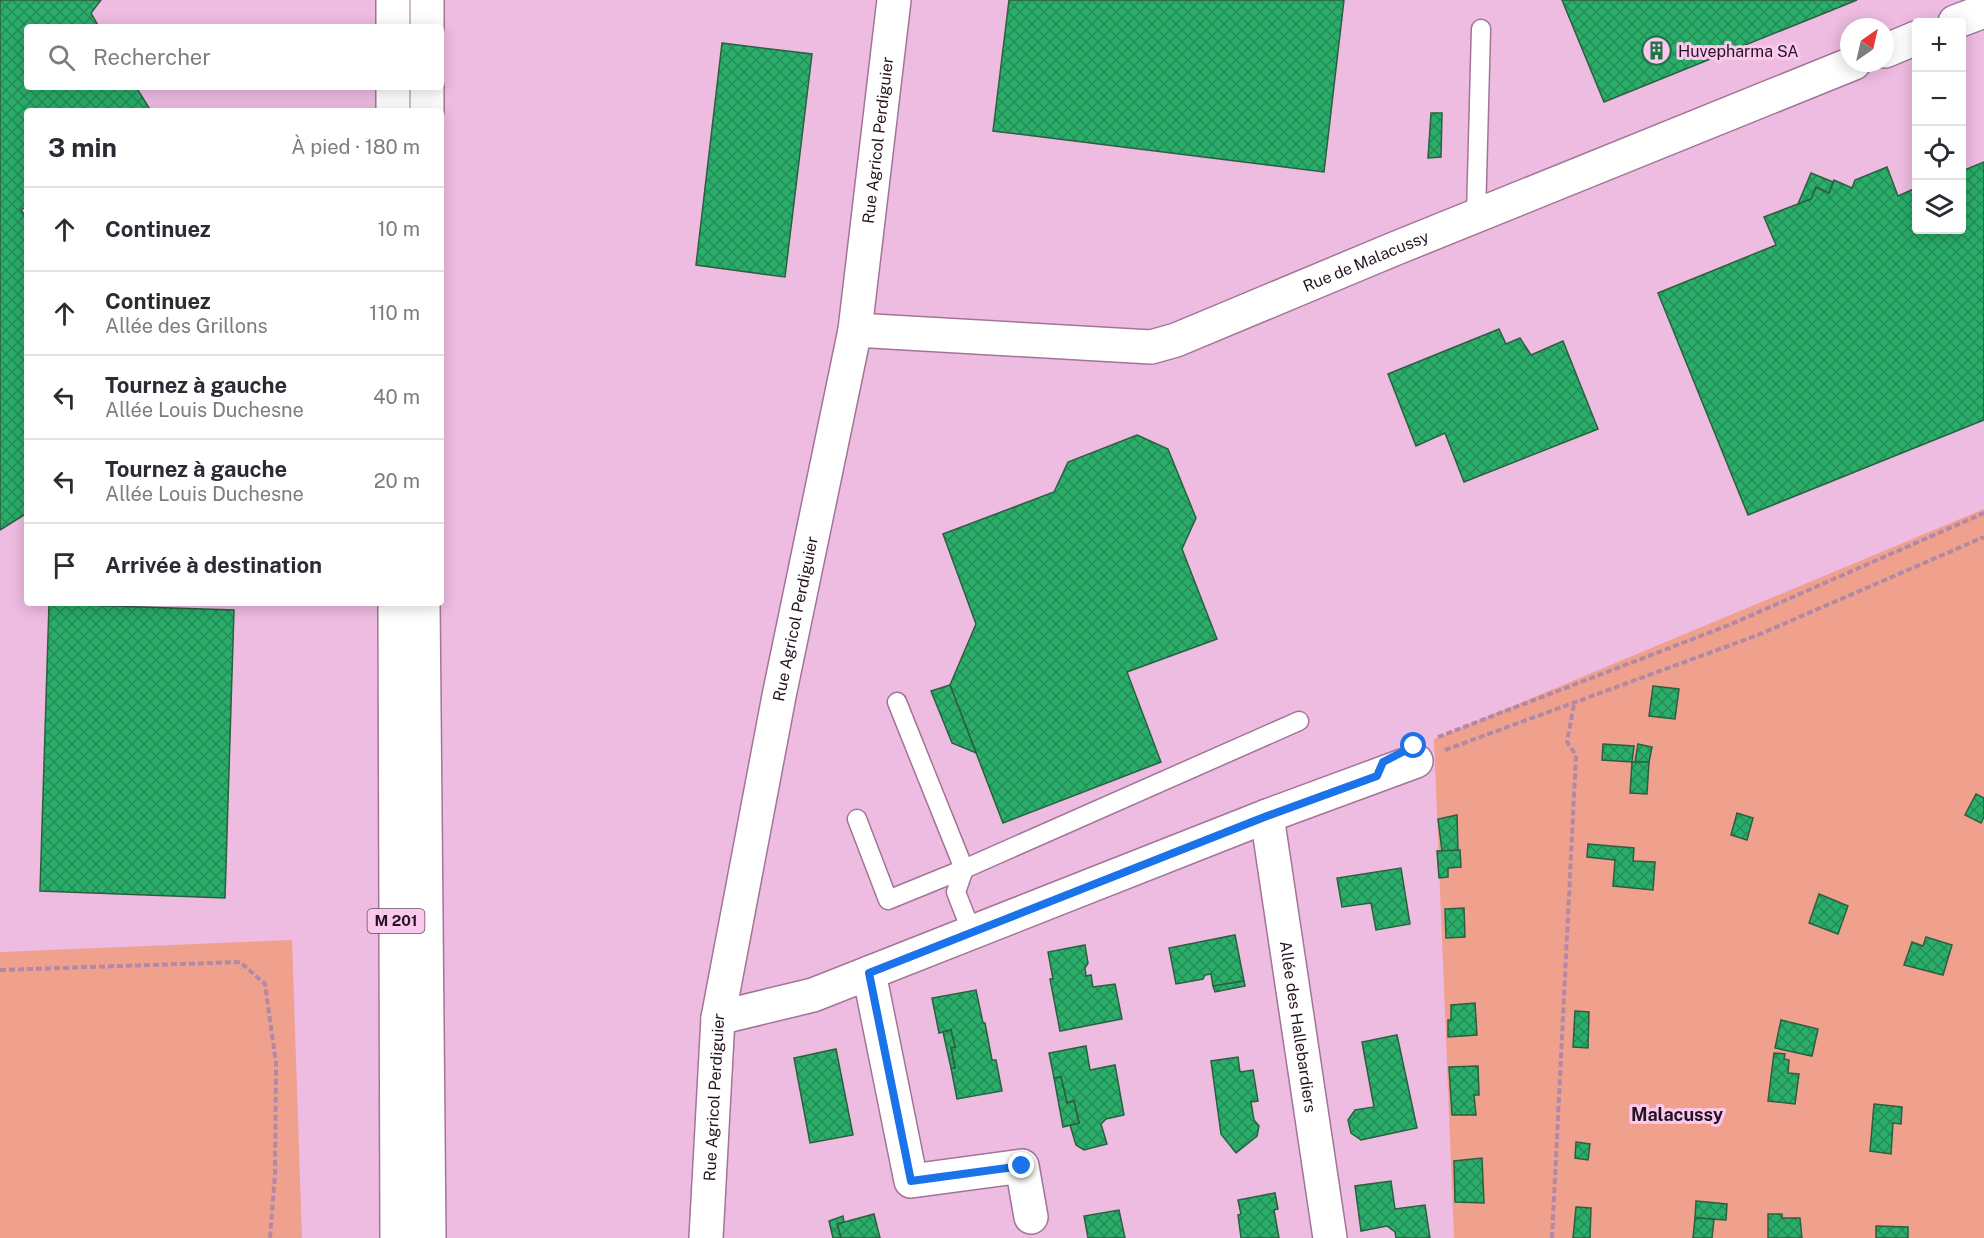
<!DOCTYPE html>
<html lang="fr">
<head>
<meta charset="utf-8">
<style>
  :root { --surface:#fff; --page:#f2f2f3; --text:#2b2b33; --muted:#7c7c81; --line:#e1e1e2 }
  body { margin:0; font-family:"Public Sans",sans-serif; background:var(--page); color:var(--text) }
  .controls { position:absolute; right:18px; top:18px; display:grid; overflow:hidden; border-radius:6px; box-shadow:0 3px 15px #0003 }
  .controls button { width:54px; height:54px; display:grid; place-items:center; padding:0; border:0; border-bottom:2px solid var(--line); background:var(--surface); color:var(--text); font:30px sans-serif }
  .compass { position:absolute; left:1840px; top:18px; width:54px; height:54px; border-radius:50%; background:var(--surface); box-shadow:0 3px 15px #0003; rotate:34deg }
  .stop { position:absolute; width:18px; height:18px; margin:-14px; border:4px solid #1a73e8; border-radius:50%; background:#fff }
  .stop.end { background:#1a73e8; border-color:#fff; box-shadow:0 2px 6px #0008 }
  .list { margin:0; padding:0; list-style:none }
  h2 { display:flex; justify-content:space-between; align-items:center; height:78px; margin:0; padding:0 24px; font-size:26px }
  h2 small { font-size:20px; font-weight:400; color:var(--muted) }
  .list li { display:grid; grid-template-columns:39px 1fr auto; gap:18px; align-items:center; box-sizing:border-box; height:84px; padding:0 24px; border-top:2px solid var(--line) }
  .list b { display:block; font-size:22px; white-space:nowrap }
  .list p { margin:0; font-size:20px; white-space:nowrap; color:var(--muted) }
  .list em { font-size:20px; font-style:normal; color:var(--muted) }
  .icon { flex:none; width:33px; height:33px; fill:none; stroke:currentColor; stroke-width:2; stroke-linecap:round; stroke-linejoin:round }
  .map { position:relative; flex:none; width:1984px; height:1238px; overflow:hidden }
  .search { position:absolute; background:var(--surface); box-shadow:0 3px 15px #0003; left:24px; top:24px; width:420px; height:66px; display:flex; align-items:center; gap:15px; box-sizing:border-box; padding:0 21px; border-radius:6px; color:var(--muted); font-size:22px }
  .panel { position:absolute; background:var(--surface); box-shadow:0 3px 15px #0003; left:24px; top:108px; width:420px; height:498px; border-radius:6px }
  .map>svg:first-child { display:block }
  .green { fill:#efa18d }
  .building { fill:url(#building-cross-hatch); stroke:#2c5e40; stroke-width:1.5 }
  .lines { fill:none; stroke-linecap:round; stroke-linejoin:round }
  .lane-casing { stroke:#a27597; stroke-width:21 }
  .street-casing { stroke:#a27597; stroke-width:36 }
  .secondary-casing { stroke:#a27597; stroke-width:36 }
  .highway-casing { stroke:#a27597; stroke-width:36 }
  .path { stroke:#b189a7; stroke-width:4; stroke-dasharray:6 3; stroke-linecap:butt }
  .lane { stroke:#fff; stroke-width:18 }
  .street { stroke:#fff; stroke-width:33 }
  .secondary { stroke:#fff; stroke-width:33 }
  .highway { stroke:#fff; stroke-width:33 }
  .route { stroke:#1a73e8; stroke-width:8 }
  .labels { text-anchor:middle; stroke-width:6; stroke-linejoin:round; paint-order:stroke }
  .shield { fill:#fbc9ee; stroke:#644a5e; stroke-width:1.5 }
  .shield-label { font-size:15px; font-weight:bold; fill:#241321 }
  .poi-label { font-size:16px; fill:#241321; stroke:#fbc9ee; text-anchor:start }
  .street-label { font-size:16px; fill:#241321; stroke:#fbc9ee }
  .neighbourhood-label { font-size:18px; font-weight:bold; fill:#241321; stroke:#fbc9ee }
</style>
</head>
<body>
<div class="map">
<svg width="1984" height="1238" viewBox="0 0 1984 1238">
  <defs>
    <pattern id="building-cross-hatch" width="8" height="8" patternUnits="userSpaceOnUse" patternTransform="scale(1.5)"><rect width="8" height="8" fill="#2aae6a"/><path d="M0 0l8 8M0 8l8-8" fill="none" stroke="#248c57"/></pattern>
  </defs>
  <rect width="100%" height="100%" fill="#eebce1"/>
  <!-- green -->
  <g class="green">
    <polygon points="1984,509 1984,1238 1454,1238 1434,739"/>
    <polygon points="292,940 302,1238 0,1238 0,952"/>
  </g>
  <!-- building -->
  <g class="building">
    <polygon points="0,0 101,0 91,13 99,27 27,27 27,87 136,87 151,111 27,111 27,206 21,210 27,219 27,513 0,530"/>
    <polygon points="1009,0 1344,0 1324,172 993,131"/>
    <polygon points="1562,0 1857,0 1604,102"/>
    <polygon points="722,43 812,54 785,277 696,265"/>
    <polygon points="1431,113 1442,113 1441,157 1428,158"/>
    <polygon points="1984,162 1984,420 1748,515 1658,293 1776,245 1764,217 1811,199 1816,187 1829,193 1834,180 1852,188 1855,180 1887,167 1898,196 1916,188 1916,230 1962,230 1962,171"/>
    <polygon points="1811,173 1833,182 1829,193 1816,187 1811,199 1798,204"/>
    <polygon points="1499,329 1506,344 1520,338 1531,355 1563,341 1598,429 1464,482 1445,433 1416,446 1388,374"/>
    <polygon points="1137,435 1168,449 1196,518 1182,549 1217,639 1127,672 1161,762 1003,823 950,685 976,624 943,534 1054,492 1068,462"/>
    <polygon points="49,604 234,610 225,898 40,891"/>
    <polygon points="950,685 976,753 952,743 931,691"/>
    <polygon points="1653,686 1679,689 1675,719 1649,716"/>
    <polygon points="1603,744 1634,746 1632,762 1602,760"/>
    <polygon points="1638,744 1652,747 1649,762 1635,762"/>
    <polygon points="1632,762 1649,762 1647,794 1630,793"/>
    <polygon points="1976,794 1984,798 1984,817 1981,823 1965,815"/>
    <polygon points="1737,813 1753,818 1747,840 1731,835"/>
    <polygon points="1457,815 1458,851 1442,851 1438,819"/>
    <polygon points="1588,844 1634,848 1633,861 1655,862 1653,890 1613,886 1615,860 1587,857"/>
    <polygon points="1460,850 1461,867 1448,868 1448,877 1439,878 1437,851"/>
    <polygon points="1401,868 1410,924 1376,930 1371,903 1342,907 1337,878"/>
    <polygon points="1819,894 1848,906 1838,934 1809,923"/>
    <polygon points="1464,908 1465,937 1446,938 1445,909"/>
    <polygon points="1235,935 1244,981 1213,986 1211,974 1205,975 1203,979 1176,984 1169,948"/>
    <polygon points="1926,937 1952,945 1943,975 1904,965 1912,942 1923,946"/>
    <polygon points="1085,945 1088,963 1085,968 1086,976 1091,975 1093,987 1115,984 1122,1019 1060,1031 1050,979 1053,979 1048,952"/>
    <polygon points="1244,981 1245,986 1215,992 1213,986"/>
    <polygon points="976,990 983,1023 985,1023 992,1060 996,1060 1002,1091 957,1099 951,1068 955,1068 951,1048 955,1047 951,1030 939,1033 932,998"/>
    <polygon points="1475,1003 1477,1035 1448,1037 1448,1020 1451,1020 1451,1005"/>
    <polygon points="1575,1011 1589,1012 1588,1048 1573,1047"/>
    <polygon points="1781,1020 1818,1029 1812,1056 1775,1048"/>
    <polygon points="951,1030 955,1047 951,1048 955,1068 951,1068 943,1032"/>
    <polygon points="1397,1035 1417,1128 1361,1140 1351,1133 1348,1120 1355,1110 1374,1107 1362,1042"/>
    <polygon points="1086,1046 1090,1070 1115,1065 1124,1115 1106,1119 1101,1124 1107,1144 1084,1150 1076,1145 1070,1125 1079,1123 1074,1101 1067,1103 1061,1077 1054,1078 1049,1053"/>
    <polygon points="836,1049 853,1135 810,1143 794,1058"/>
    <polygon points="1774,1053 1785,1054 1784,1059 1789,1060 1788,1073 1799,1074 1795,1104 1768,1101"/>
    <polygon points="1238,1057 1240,1072 1253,1070 1258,1101 1251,1102 1254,1120 1259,1126 1257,1136 1236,1153 1221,1134 1211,1061"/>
    <polygon points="1478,1066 1479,1095 1474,1095 1476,1115 1452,1115 1449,1067"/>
    <polygon points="1061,1077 1067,1103 1074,1101 1079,1123 1063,1127 1054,1078"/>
    <polygon points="1874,1104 1902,1107 1901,1124 1893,1123 1891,1154 1870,1151"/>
    <polygon points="1576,1142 1590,1144 1588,1160 1575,1158"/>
    <polygon points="1482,1158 1484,1203 1455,1202 1454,1161"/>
    <polygon points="1391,1181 1395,1209 1425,1205 1430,1238 1396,1238 1395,1232 1387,1226 1361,1231 1355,1186"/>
    <polygon points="1275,1193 1278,1209 1274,1210 1279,1238 1241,1238 1238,1215 1241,1214 1238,1200"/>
    <polygon points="1696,1201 1727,1204 1726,1220 1695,1218"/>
    <polygon points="1576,1207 1591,1208 1590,1238 1573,1238"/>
    <polygon points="1119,1210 1125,1238 1088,1238 1084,1216"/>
    <polygon points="874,1214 880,1238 841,1238 837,1224"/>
    <polygon points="1768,1214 1782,1214 1782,1218 1800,1218 1802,1238 1768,1238"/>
    <polygon points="843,1216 844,1222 837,1224 841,1238 833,1238 829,1221"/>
    <polygon points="1695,1218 1714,1219 1712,1238 1693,1238"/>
    <polygon points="1876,1226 1908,1227 1908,1238 1876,1238"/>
  </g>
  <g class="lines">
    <defs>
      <g id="lane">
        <polyline points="1476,216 1481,29"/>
        <polyline points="857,819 888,900 964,869 897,702"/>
        <polyline points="972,933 956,892 964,869 1299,721"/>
      </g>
      <g id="street">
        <polyline points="1955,22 1984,11"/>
        <polyline points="1885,51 1916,38"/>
        <path id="s1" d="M855,330L1151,347L1176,340L1394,249L1854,63"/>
        <path id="s2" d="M1267,816L1330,1238"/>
        <polyline points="869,973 911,1181 1022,1166 1031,1217"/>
        <polyline points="718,1018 813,995 1267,816 1416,761"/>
      </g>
      <g id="secondary">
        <path id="s3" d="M706,1238L718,1018L779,696L855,330L894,0"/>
      </g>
      <g id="highway">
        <polyline points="393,0 393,27"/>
        <polyline points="427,27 427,0"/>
        <polyline points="393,87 393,111"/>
        <polyline points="427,111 427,87"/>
        <polyline points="395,603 397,1238"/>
        <polyline points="423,603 429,1238"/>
      </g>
    </defs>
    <!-- lane casing -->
    <use href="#lane" class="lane-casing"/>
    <!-- street casing -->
    <use href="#street" class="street-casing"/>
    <!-- secondary casing -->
    <use href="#secondary" class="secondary-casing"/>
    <!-- highway casing -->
    <use href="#highway" class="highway-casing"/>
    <!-- path -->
    <g class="path">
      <polyline points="1438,737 1729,625 1984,513"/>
      <polyline points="1445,750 1758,635 1984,537"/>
      <polyline points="0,970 240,962 265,984 276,1063 275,1174 270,1238"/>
      <polyline points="1552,1238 1576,755 1567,742 1574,704"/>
    </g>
    <!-- lane -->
    <use href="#lane" class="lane"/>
    <!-- street -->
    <use href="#street" class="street"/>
    <!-- secondary -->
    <use href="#secondary" class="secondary"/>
    <!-- highway -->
    <use href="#highway" class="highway"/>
  </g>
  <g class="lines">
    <!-- route -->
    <polyline class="route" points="1022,1166 911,1181 869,973 1267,816 1377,776 1383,762 1414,746"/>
  </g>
  <!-- icons -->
  <defs>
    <symbol id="building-ring" viewBox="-11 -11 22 22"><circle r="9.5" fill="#fbc9ee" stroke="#207547" stroke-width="1.5"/><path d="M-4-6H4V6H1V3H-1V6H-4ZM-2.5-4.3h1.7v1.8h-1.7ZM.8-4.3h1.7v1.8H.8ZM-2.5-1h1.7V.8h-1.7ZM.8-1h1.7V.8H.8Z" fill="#207547"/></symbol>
  </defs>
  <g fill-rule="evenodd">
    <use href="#building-ring" x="1640" y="34" width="33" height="33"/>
  </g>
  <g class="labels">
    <!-- shield labels -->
    <rect class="shield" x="367.5" y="909" width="57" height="24" rx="4.5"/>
    <g class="shield-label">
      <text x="396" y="926">M 201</text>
    </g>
    <!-- poi labels -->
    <g class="poi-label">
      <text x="1678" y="57">Huvepharma SA</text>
    </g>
    <!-- street labels -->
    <g class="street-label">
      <text dy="6" stroke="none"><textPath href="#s3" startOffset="1113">Rue Agricol Perdiguier</textPath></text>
      <text dy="6" stroke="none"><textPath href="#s1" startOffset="528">Rue de Malacussy</textPath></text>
      <text dy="6" stroke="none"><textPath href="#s3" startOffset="627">Rue Agricol Perdiguier</textPath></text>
      <text dy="6" stroke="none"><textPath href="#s2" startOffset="213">Allée des Hallebardiers</textPath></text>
      <text dy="6" stroke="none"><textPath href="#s3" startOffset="141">Rue Agricol Perdiguier</textPath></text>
    </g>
    <!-- neighbourhood labels -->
    <g class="neighbourhood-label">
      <text x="1677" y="1121">Malacussy</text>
    </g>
  </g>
</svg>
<div class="controls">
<button>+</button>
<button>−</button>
<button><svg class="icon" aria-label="locate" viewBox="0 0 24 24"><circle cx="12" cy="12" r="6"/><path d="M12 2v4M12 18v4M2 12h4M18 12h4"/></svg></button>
<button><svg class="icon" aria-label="layers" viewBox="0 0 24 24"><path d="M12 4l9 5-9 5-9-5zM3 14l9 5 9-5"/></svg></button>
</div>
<svg class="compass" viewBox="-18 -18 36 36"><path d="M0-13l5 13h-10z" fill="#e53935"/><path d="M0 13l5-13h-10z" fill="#7c7c81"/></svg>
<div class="stop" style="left:1414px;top:746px"></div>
<div class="stop end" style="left:1022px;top:1166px"></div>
<div class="search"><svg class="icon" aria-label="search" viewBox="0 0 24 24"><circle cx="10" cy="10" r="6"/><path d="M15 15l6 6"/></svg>Rechercher</div>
<section class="panel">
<h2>3 min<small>À pied · 180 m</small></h2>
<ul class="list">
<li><svg class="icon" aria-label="ahead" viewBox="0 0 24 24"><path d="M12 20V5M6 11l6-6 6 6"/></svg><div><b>Continuez</b></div><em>10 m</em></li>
<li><svg class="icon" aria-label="ahead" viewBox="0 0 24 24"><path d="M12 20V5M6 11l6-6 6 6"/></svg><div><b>Continuez</b><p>Allée des Grillons</p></div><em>110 m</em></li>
<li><svg class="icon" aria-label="left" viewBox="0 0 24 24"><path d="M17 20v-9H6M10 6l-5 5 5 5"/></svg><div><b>Tournez à gauche</b><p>Allée Louis Duchesne</p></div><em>40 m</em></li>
<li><svg class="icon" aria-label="left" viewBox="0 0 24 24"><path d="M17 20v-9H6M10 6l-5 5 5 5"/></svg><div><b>Tournez à gauche</b><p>Allée Louis Duchesne</p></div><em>20 m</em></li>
<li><svg class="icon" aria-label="arrive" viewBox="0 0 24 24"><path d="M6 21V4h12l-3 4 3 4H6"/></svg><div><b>Arrivée à destination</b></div></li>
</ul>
</section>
</div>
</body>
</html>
